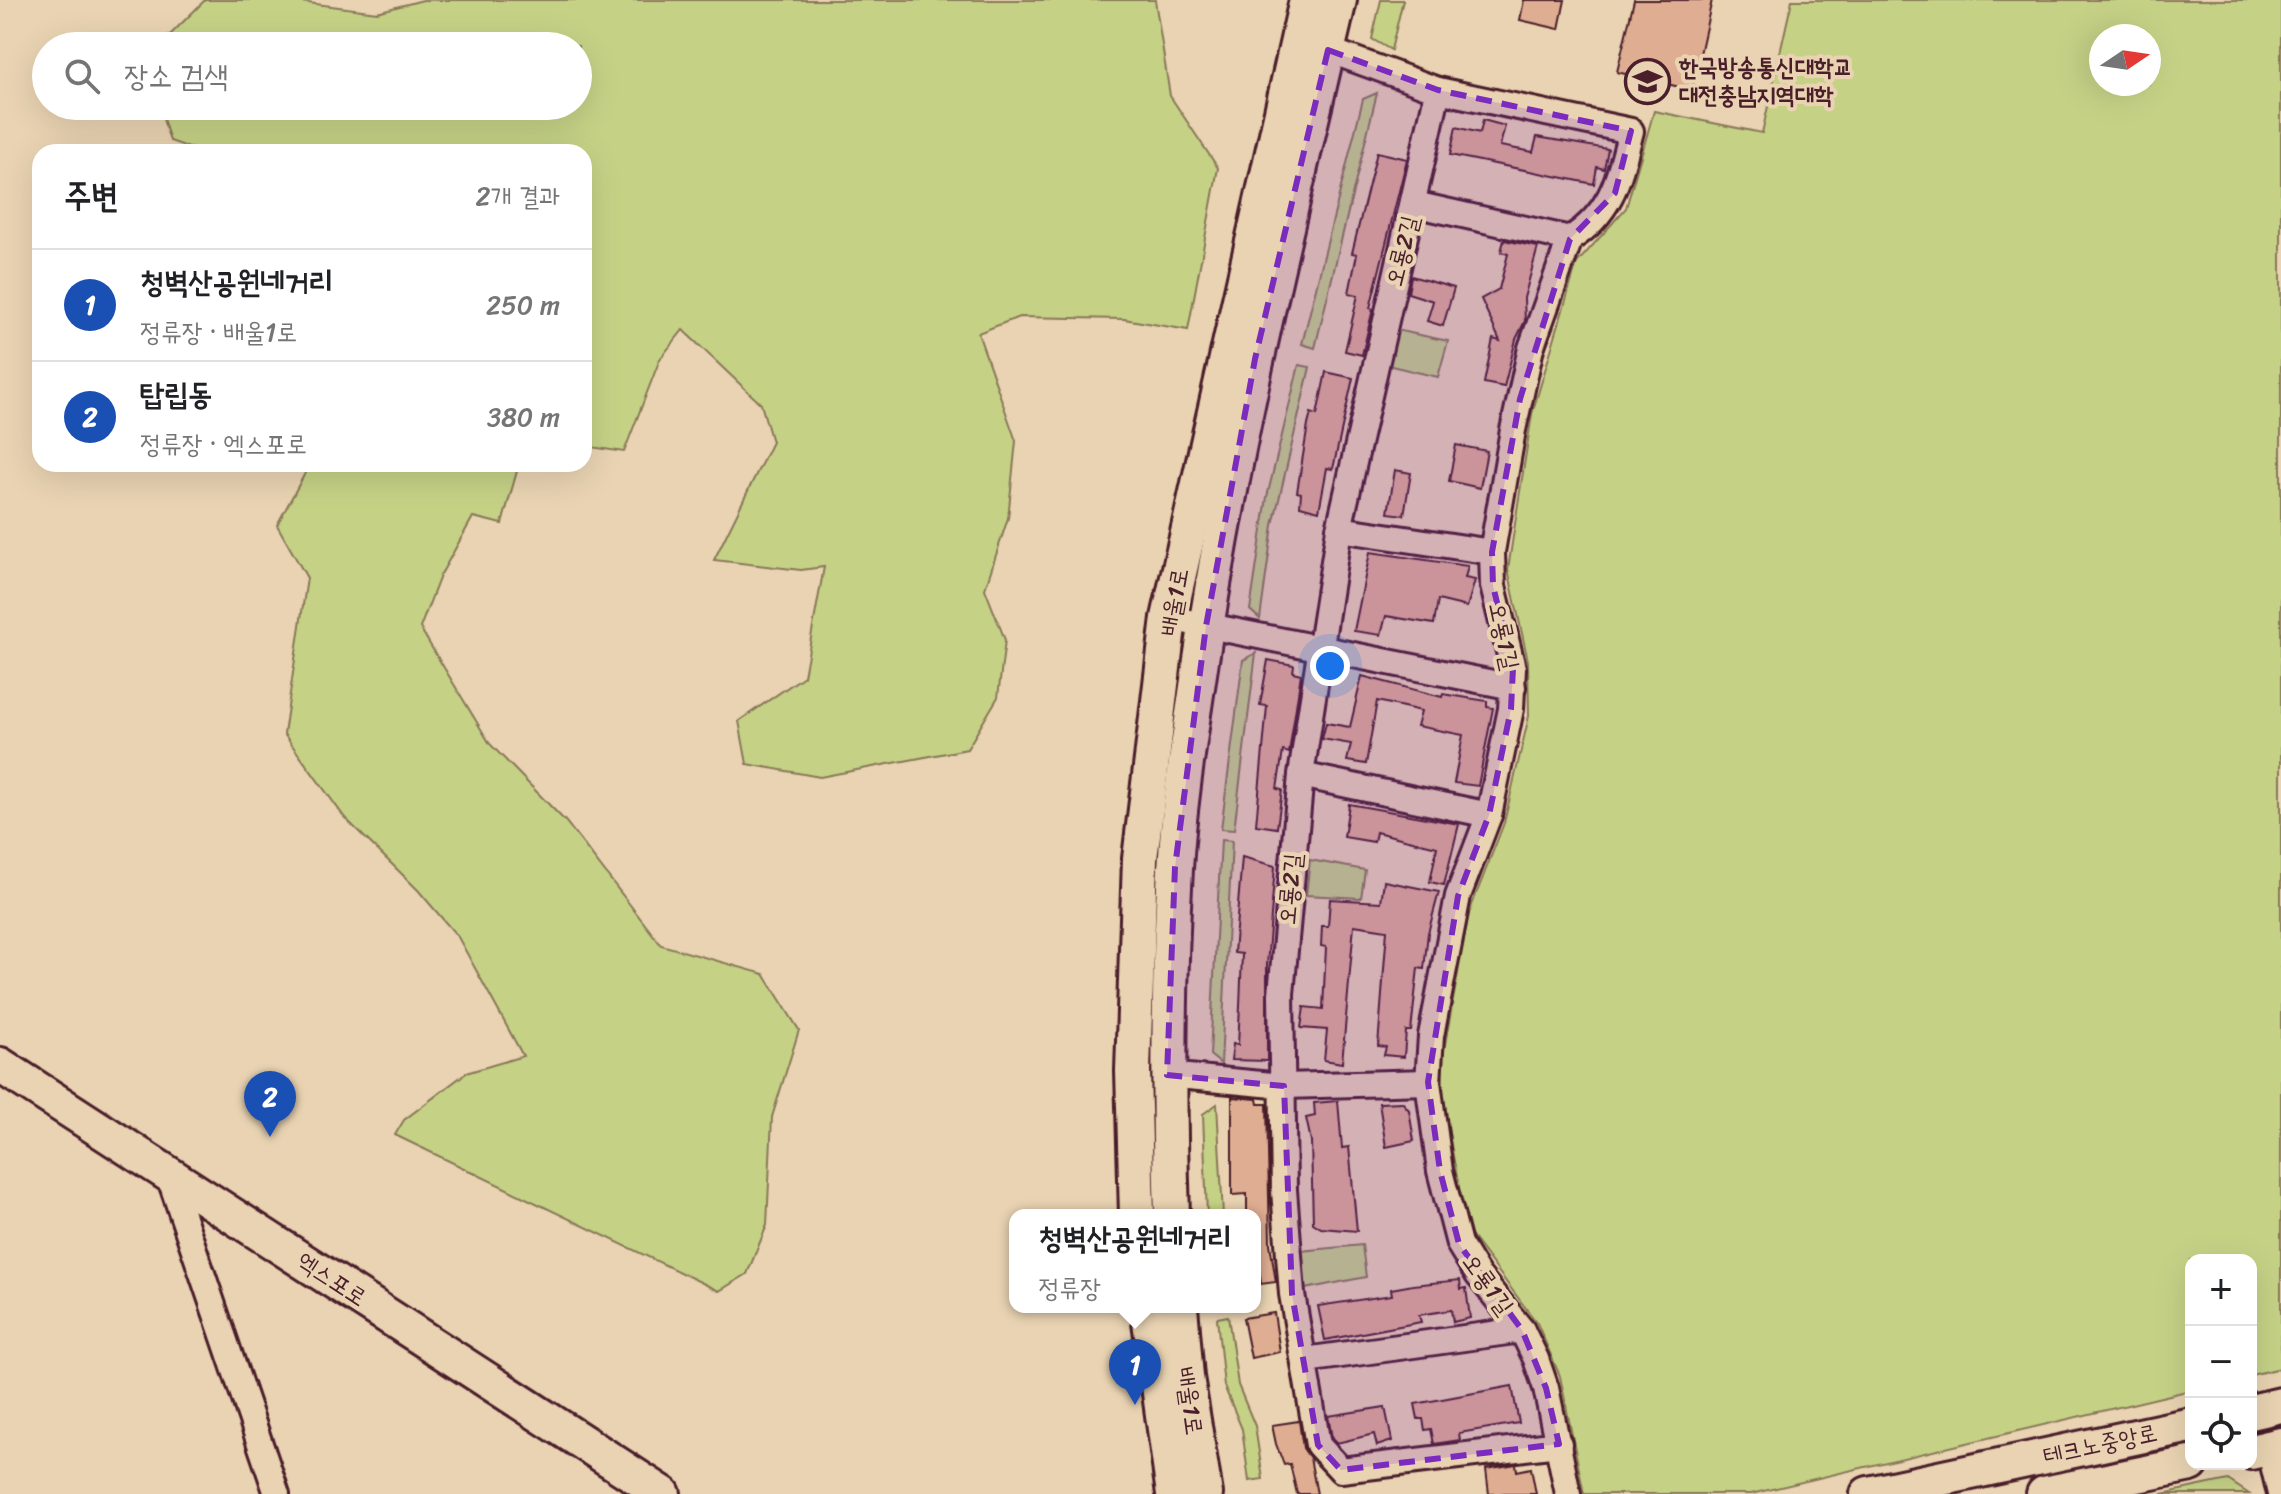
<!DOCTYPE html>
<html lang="ko">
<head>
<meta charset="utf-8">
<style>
  :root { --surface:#fff; --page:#f6f6f6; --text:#202124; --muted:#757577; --line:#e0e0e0; --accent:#4a1f2b }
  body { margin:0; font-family:Sriracha,"Poor Story",sans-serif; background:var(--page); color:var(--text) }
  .controls { position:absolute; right:24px; bottom:24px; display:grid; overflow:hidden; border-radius:16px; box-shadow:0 8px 32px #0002 }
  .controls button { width:72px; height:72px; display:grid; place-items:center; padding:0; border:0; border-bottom:2px solid var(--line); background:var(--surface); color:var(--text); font:40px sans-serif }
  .compass { position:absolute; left:2089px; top:24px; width:72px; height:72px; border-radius:50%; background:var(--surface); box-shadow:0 8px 32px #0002; rotate:77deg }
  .you { position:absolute; left:1330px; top:666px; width:28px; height:28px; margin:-20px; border:6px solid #fff; border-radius:50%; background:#1a73e8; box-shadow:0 0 0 12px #1a73e833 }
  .badge { display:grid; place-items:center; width:52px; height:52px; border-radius:50%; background:var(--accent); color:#fff; font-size:26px; font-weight:700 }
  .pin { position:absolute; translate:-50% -66px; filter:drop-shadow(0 2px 4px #0008) }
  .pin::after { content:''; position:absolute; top:42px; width:28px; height:24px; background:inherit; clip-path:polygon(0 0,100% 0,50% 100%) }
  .popup { position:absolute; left:1009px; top:1209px; width:252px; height:104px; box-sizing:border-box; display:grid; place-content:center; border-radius:16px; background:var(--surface); filter:drop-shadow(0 2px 6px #0005); font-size:26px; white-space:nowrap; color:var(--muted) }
  .popup b { font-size:30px; color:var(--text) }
  .popup::after { content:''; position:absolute; left:50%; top:100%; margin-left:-16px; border:16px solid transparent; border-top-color:var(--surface) }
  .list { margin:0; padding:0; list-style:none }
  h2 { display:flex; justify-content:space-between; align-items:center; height:104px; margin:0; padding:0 32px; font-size:34px }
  h2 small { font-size:26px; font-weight:400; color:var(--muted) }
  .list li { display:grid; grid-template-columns:52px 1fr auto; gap:24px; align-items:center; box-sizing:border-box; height:112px; padding:0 32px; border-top:2px solid var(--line) }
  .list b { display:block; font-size:30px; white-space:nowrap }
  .list p { margin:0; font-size:26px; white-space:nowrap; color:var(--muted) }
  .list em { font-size:26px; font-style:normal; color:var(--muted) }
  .icon { flex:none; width:44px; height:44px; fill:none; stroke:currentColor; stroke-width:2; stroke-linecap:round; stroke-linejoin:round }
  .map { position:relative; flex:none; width:2281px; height:1494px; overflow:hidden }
  .search { position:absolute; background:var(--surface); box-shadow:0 8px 32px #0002; left:32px; top:32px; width:560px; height:88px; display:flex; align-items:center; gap:20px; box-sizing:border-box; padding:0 28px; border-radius:44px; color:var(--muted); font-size:30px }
  .panel { position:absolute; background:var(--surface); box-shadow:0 8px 32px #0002; left:32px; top:144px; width:560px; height:328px; border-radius:24px }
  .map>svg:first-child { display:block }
  .green { fill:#c5d286; stroke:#887858; stroke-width:2; fill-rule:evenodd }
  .building { fill:#dfad91; stroke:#4a1f2b; stroke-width:2 }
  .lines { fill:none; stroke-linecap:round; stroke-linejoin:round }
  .minor-casing { stroke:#4a1f2b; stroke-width:30 }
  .secondary-casing { stroke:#4a1f2b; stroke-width:40 }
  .minor { stroke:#e9d3b2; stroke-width:24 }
  .secondary { stroke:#e9d3b2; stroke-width:34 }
  .marked { fill:#7b2cbf; fill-opacity:0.2; stroke:#7b2cbf; stroke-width:6; stroke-dasharray:16 10; stroke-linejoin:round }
  .labels { text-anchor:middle; stroke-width:8; stroke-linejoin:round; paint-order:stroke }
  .poi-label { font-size:24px; font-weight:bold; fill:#4a1f2b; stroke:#e9d3b2; text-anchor:start }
  .street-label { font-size:24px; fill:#4a1f2b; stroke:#e9d3b2 }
</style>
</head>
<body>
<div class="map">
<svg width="2281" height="1494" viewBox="0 0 2281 1494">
  <rect width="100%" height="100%" fill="#e9d3b2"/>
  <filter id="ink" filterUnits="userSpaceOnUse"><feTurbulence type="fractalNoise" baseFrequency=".0125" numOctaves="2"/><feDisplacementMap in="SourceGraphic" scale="16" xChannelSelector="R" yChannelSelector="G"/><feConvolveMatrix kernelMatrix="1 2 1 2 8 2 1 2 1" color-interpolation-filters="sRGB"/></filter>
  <g filter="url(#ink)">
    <!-- green -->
    <g class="green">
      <polygon points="205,0 285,0 377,12 423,0 1155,0 1170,96 1218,168 1188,330 1124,319 1019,317 978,333 1016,441 1008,518 985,589 1005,640 998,697 967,749 820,777 747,764 739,721 804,676 824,567 801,570 714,560 772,442 761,404 683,330 660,359 624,452 584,446 584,152 202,152 170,141 159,106 578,106 578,46 159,46"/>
      <polygon points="1381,0 1403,0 1391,50 1372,39"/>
      <path d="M1792,0H2281V1368L2251,1375V1260H2191V1390L1751,1494H1584L1560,1376L1537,1323L1467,1230L1444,1108L1442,1061L1469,913L1504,823L1529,716L1528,661L1508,569L1532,414L1577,263L1626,208L1654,111L1762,133ZM2101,36H2149V84H2101Z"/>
      <polygon points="1377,93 1315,348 1302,344 1363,99"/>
      <polygon points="1396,330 1448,341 1438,377 1387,365"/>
      <polygon points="1299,365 1310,367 1273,525 1260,619 1250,610 1267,497"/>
      <polygon points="310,464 519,464 502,524 473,517 440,576 420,628 490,744 566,822 661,945 764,974 799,1030 772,1117 767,1225 747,1274 719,1291 395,1135 404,1120 466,1073 523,1056 458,937 418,890 345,818 284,734 307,578 277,525"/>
      <polygon points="1256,653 1234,830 1221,829 1243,660"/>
      <polygon points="1221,840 1232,841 1221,1064 1210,1055"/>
      <polygon points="1310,860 1365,870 1361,898 1306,895"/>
      <polygon points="1217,1104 1223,1215 1207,1215 1203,1114"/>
      <polygon points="1362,1245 1366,1277 1305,1289 1300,1251"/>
      <polygon points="1228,1316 1238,1385 1255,1426 1263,1479 1249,1481 1242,1429 1224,1386 1217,1318"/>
      <polygon points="2228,1480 2249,1494 2162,1494"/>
    </g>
    <!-- building -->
    <g class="building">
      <polygon points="1524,0 1565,0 1559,29 1520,20"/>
      <polygon points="1634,0 1712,0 1692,90 1617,72"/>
      <polygon points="1483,120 1505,126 1500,146 1533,152 1537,137 1608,149 1604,169 1597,167 1594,184 1450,155 1456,127 1480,133"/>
      <polygon points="1377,152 1407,159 1370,308 1373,309 1362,355 1345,351 1358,295 1349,293 1357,254 1352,253"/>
      <polygon points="1504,240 1538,247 1524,298 1525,321 1516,339 1504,387 1484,383 1493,339 1500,341 1481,299 1499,289 1508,254 1501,252"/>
      <polygon points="1411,276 1454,288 1443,326 1427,321 1433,301 1408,293"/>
      <polygon points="1326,372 1353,378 1333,469 1327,468 1319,511 1300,506 1301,493 1297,492 1308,425 1311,413 1317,415"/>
      <polygon points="1456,445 1487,451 1480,488 1449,481"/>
      <polygon points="1395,470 1411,473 1404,515 1388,513"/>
      <polygon points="1370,552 1468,566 1465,578 1475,580 1467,607 1438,600 1434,624 1386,616 1381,635 1354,631"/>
      <polygon points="1268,660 1294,665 1293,672 1301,674 1289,753 1283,751 1277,789 1282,790 1277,828 1256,825 1267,706 1260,705"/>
      <polygon points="1362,676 1442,697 1443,694 1487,701 1487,707 1493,708 1478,786 1454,783 1463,735 1417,726 1421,711 1377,701 1366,764 1347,761 1351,744 1322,739 1326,723 1350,727"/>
      <polygon points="1349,804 1459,824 1444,885 1430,882 1437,847 1376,832 1374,842 1344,837"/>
      <polygon points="1242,857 1275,866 1267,965 1267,1061 1231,1060 1233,1044 1238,1045 1240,1006 1242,954 1234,953"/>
      <polygon points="1384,881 1439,892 1428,933 1424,969 1418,968 1411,1031 1406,1031 1404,1057 1384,1055 1386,1047 1378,1046 1387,930 1354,925 1342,1063 1324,1060 1327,1030 1301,1028 1304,1007 1323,1009 1326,947 1321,946 1322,926 1328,926 1330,899 1381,902"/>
      <polygon points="1232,1097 1257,1099 1258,1104 1267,1104 1270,1244 1276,1282 1261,1284 1258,1260 1255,1260 1255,1215 1247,1215 1247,1194 1232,1195"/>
      <polygon points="1338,1101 1342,1148 1349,1147 1357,1231 1321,1228 1313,1223 1311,1141 1306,1118 1315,1116 1314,1103"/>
      <polygon points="1402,1102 1409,1110 1414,1141 1386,1147 1379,1103"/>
      <polygon points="1460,1280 1461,1289 1466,1288 1470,1318 1453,1322 1451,1310 1419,1315 1421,1322 1325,1340 1318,1306 1392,1295 1391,1289 1413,1285"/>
      <polygon points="1274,1313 1280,1352 1251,1358 1243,1318"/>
      <polygon points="1512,1386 1519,1423 1459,1433 1460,1440 1434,1444 1431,1429 1425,1430 1423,1419 1418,1419 1415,1404"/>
      <polygon points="1385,1407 1392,1441 1377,1446 1374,1434 1337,1443 1332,1438 1328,1416"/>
      <polygon points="1299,1421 1303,1448 1310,1458 1317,1494 1297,1494 1290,1464 1284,1465 1276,1444 1272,1425"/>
      <polygon points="1516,1464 1517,1471 1531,1468 1536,1494 1489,1494 1486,1469"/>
    </g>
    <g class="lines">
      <defs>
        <g id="minor">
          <path d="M1328,50L1438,90L1631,131C1619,177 1613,212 1570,239L1531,348L1513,430L1492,552L1493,586L1513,668L1511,709L1489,815L1458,896L1431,1036L1428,1082L1440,1171L1459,1244L1478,1275L1522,1330L1536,1359L1546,1388L1568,1494"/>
          <polyline points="1438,90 1339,529 1301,775 1281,994 1284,1190 1292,1294 1318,1445 1341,1470 1559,1444"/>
          <polyline points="1414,204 1570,239"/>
          <polyline points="1339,529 1492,552"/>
          <polyline points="1169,618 1513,687"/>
          <polyline points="1301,775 1489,815"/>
          <polyline points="1167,1075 1284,1086 1428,1082"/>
          <polyline points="167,1170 277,1494"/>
          <polyline points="1305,1360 1522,1330"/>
          <polyline points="2269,1448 2280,1494"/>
        </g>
        <g id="secondary">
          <polyline points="0,1065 663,1494"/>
          <polyline points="1137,1215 1133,1071 1140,859 1169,618 1307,0"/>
          <path d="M1172,1215C1168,1099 1168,984 1175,869C1179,799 1191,729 1201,660C1234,437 1288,219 1339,0"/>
          <polyline points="1148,1307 1174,1494"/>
          <polyline points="1180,1307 1186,1377 1205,1494"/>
          <polyline points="2251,1412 2281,1405"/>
          <polyline points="2251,1452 2281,1445"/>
          <polyline points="1868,1494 2191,1425"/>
          <polyline points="2044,1494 2191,1464"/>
        </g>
      </defs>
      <!-- minor casing -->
      <use href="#minor" class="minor-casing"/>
      <!-- secondary casing -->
      <use href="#secondary" class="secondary-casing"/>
      <!-- minor -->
      <use href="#minor" class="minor"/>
      <!-- secondary -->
      <use href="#secondary" class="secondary"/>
    </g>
  </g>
  <!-- marked area -->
  <path class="marked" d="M1328,50L1438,90L1631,131L1615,193L1570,239L1520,399L1492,552L1493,586L1513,668L1511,709L1489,815L1458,896L1428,1082L1440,1171L1459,1244L1522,1330L1546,1388L1559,1444L1341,1470L1318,1445L1292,1294L1284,1086L1167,1075L1175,867L1206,626L1255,359Z"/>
  <!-- icons -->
  <defs>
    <symbol id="school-ring" viewBox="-11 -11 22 22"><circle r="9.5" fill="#e9d3b2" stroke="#4a1f2b" stroke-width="1.5"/><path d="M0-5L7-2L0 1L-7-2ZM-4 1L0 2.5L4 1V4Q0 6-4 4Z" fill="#4a1f2b"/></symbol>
  </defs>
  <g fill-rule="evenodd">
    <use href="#school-ring" x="1622" y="56" width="51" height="51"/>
  </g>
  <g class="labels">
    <!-- poi labels -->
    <g class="poi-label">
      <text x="1679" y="75">한국방송통신대학교<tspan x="1679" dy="28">대전충남지역대학</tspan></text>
    </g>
    <!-- street labels -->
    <g class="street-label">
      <text transform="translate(1402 251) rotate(-76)" y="8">오룡2길</text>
      <text transform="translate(1174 602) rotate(-80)" y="8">배울1로</text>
      <text transform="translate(1504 636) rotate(78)" y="8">오룡1길</text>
      <text transform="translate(1290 889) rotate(-85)" y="8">오룡2길</text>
      <text transform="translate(332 1279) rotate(33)" y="8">엑스포로</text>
      <text transform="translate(1488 1284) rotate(54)" y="8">오룡1길</text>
      <text transform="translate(1190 1401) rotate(82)" y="8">배울1로</text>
      <text transform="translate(2100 1444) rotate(-12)" y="8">테크노중앙로</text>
    </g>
  </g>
</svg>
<div class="controls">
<button>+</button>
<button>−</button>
<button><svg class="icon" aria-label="locate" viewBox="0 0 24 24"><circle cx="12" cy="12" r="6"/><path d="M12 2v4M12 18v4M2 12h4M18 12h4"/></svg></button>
</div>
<svg class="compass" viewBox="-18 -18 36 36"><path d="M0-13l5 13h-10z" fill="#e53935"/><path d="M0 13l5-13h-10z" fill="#757577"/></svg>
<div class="you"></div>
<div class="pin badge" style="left:1135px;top:1405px;background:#1a4fb4">1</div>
<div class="popup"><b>청벽산공원네거리</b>정류장</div>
<div class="pin badge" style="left:270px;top:1137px;background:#1a4fb4">2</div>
<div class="search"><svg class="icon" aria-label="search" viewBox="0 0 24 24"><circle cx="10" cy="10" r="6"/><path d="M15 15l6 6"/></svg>장소 검색</div>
<section class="panel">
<h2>주변<small>2개 결과</small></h2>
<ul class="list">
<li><span class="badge" style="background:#1a4fb4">1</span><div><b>청벽산공원네거리</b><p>정류장 · 배울1로</p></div><em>250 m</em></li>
<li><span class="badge" style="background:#1a4fb4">2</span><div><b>탑립동</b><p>정류장 · 엑스포로</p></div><em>380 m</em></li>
</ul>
</section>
</div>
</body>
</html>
